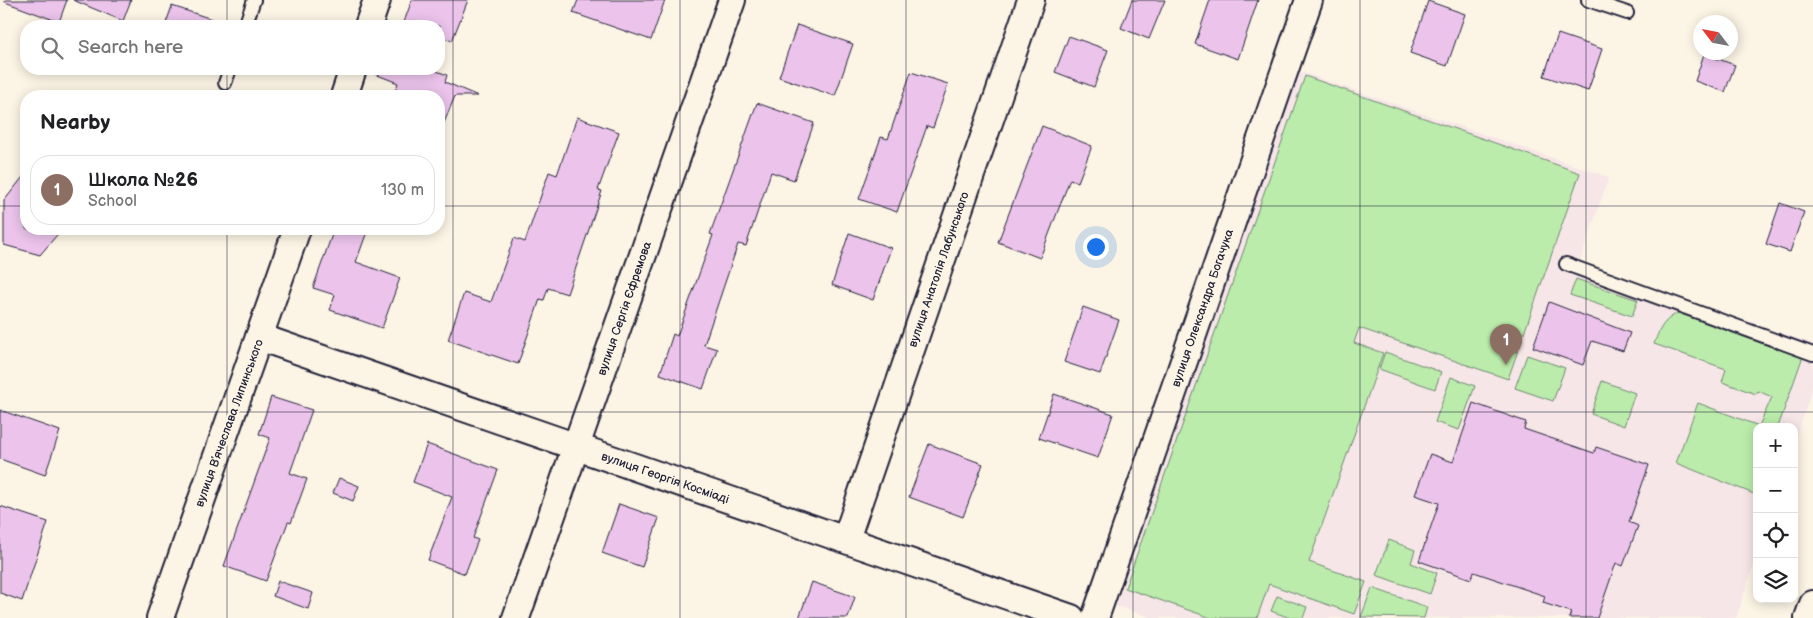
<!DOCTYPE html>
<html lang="en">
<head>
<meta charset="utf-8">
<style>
  :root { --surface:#fff; --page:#f2f2f2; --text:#202124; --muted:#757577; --line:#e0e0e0; --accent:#1a73e8 }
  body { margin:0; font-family:"Balsamiq Sans",sans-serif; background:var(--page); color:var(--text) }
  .controls { position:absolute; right:15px; bottom:15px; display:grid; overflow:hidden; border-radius:10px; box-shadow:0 2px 12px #0003 }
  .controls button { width:45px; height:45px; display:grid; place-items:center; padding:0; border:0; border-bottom:1px solid var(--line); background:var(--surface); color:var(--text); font:25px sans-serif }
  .compass { position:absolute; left:1693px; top:15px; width:45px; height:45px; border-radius:50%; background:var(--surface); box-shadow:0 2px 12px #0003; rotate:302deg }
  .you { position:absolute; left:1095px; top:246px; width:18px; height:18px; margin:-12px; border:4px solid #fff; border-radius:50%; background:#1a73e8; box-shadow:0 0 0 8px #1a73e833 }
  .badge { display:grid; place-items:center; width:32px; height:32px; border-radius:50%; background:var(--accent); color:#fff; font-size:16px; font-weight:700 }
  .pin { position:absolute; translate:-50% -41px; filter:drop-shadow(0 1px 2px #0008) }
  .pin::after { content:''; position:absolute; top:26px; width:18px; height:15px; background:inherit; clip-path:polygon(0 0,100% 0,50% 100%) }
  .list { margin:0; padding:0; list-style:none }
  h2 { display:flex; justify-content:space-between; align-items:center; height:65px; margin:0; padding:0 20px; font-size:21px }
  h2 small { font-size:16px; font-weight:400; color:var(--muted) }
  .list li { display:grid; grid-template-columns:32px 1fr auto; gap:15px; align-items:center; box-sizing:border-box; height:70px; margin:0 10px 10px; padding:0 10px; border:1px solid var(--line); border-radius:20px }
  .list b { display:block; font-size:19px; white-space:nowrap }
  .list p { margin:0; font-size:16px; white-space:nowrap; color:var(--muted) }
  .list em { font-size:16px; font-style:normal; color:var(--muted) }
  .icon { flex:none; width:28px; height:28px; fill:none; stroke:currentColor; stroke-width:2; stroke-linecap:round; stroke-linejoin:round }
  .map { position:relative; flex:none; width:1813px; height:618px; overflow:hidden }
  .search { position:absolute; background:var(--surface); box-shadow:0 2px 12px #0003; left:20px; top:20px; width:425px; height:55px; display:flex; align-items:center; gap:12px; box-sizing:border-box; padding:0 18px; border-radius:20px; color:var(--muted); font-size:19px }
  .panel { position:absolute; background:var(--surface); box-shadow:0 2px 12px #0003; left:20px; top:90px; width:425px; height:145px; border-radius:20px }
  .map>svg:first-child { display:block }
  .built { fill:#f7e6e7 }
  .green { fill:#bbecab; stroke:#6e8773 }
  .building { fill:#ebc3eb; stroke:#22223b }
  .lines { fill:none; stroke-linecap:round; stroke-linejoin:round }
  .service-casing { stroke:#22223b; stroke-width:16 }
  .minor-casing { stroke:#22223b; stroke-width:30 }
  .service { stroke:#fcf5e5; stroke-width:12 }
  .minor { stroke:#fcf5e5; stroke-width:26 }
  .grid { fill:none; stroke:#22223b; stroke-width:1; stroke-opacity:0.55 }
  .labels { text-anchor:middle; stroke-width:4.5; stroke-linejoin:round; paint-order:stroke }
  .street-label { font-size:12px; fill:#22223b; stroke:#fcf5e5 }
</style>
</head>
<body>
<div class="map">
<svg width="1813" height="618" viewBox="0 0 1813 618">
  <rect width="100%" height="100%" fill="#fcf5e5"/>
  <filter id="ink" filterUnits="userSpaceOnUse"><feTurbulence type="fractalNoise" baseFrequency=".02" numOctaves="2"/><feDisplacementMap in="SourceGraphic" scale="10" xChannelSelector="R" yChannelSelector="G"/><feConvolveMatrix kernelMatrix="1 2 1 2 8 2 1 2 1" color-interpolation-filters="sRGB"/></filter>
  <g filter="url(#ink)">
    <!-- built -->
    <polygon class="built" points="1298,71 1609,177 1579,264 1813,344 1813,387 1794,443 1794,427 1757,427 1757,556 1736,618 1153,618 1116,606"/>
    <!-- green -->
    <g class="green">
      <polygon points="1305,76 1580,173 1508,379 1359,328 1354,343 1383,353 1309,562 1366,582 1354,614 1269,584 1257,618 1211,618 1125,588"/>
      <polygon points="1576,279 1638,300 1632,316 1570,295"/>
      <path d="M1678,313L1803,356L1778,427H1757V486L1754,494L1676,463L1698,403L1759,426L1772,397L1758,391L1756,394L1722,382L1726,369L1654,344C1659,330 1663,320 1678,313Z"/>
      <polygon points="1385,352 1441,372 1435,389 1379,369"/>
      <polygon points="1527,355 1565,368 1553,401 1515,388"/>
      <polygon points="1451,377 1475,386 1459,430 1435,422"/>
      <polygon points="1602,381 1635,393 1624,426 1591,414"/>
      <polygon points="1389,540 1415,550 1411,563 1437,573 1430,594 1376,575"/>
      <polygon points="1372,588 1427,607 1424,618 1361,617"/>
      <polygon points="1277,596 1307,607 1303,618 1290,618 1271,611"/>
    </g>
    <!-- building -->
    <g class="building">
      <polygon points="5,0 67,0 59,22 5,2"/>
      <polygon points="73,0 131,0 123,21"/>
      <polygon points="412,0 468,0 452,41 439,36 439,26 415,26 404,22"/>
      <polygon points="578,0 665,0 651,40 573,13"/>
      <polygon points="1132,0 1165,0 1149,39 1121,28"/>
      <polygon points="1210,0 1258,0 1238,59 1195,44"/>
      <polygon points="1428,1 1465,14 1447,66 1410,53"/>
      <polygon points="172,6 224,23 223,26 165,26"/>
      <polygon points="797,25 853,44 835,96 779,77"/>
      <polygon points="1558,34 1602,49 1588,91 1544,76"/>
      <polygon points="1069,36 1108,50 1094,87 1055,72"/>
      <polygon points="1704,54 1735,65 1725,92 1695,81"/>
      <polygon points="368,69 432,69 447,75 445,82 478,96 455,96 439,135 439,96 393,96 398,83 367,71"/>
      <polygon points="911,72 948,84 933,128 927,126 897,212 859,199 881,137 888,139"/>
      <polygon points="757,103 814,123 794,180 771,172 746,246 738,244 704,345 717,349 703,389 660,374 673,334 677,336 713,235 710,234"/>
      <polygon points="577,117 619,132 598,190 602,191 567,294 548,288 544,300 540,299 518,364 448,340 464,293 491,302 514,238 525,242 549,172 557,175"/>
      <polygon points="1042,126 1092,146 1078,182 1070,179 1040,258 998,242"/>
      <polygon points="26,173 26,229 62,229 40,255 4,245 4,201"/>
      <polygon points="1780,203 1804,212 1790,252 1766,244"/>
      <polygon points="334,229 368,229 356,262 400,278 382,328 330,310 335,295 313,288"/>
      <polygon points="849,233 891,248 873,300 832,285"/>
      <polygon points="1549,302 1630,333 1623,351 1592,341 1583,365 1533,347"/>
      <polygon points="1083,307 1119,320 1100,374 1064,362"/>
      <polygon points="1054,394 1113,414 1098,458 1039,438"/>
      <polygon points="271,397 312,410 290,473 307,479 291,523 288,522 266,581 224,566 270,438 259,434"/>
      <polygon points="1473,403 1526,422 1524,429 1594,453 1596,447 1649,465 1629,522 1638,526 1623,566 1616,563 1597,618 1569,618 1571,612 1543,603 1545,596 1474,572 1471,579 1419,561 1439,503 1415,495 1430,454 1453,462"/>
      <polygon points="0,410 60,431 45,475 0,459"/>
      <polygon points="427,444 498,470 473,538 478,540 465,574 428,560 452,497 413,482"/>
      <polygon points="929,444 983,464 963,517 909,497"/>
      <polygon points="339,478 359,486 353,501 333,493"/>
      <polygon points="619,504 659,518 642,567 602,553"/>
      <polygon points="0,506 48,522 22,601 0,593"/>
      <polygon points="278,581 313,593 308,609 273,596"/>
      <polygon points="812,582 855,597 848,618 799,618"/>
    </g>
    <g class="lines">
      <defs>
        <g id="service">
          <polyline points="1588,0 1627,13"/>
          <polyline points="245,26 254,0"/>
          <polyline points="225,83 230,69"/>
          <polyline points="1566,264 1813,354"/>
        </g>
        <g id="minor">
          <polyline points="368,26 377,0"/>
          <polyline points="344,96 353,69"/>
          <path id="s1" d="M259,337L1071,618"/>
          <path id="s2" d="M846,539L1031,0"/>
          <polyline points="160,618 297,229"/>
          <path id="s3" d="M516,618L732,0"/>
          <path id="s4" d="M1095,618L1309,0"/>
          <polyline points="1808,618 1813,604"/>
        </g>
      </defs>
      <!-- service casing -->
      <use href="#service" class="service-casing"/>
      <!-- minor casing -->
      <use href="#minor" class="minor-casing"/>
      <!-- service -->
      <use href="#service" class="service"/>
      <!-- minor -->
      <use href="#minor" class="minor"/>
    </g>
  </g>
  <!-- grid -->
  <path class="grid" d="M227,0V26M453,0V618M680,0V618M906,0V618M1133,0V618M1360,0V618M1586,0V618M227,69V96M0,206H26M439,206H1813M227,229V618M0,412H1813"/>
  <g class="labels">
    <!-- street labels -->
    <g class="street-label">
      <text dy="4" stroke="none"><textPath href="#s2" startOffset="285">вулиця Анатолія Лабунського</textPath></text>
      <text dy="4" stroke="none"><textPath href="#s3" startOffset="328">вулиця Сергія Єфремова</textPath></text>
      <text dy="4" stroke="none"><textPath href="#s4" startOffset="328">вулиця Олександра Богачука</textPath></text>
      <text transform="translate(229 423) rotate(-70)" y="4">вулиця Вʼячеслава Липинського</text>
      <text dy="4" stroke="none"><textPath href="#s1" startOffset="430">вулиця Георгія Косміаді</textPath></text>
    </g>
  </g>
</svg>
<div class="controls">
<button>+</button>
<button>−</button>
<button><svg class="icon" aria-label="locate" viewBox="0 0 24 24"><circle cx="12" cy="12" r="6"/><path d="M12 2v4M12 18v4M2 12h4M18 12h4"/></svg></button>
<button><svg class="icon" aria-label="layers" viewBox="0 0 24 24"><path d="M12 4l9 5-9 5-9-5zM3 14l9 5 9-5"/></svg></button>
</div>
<svg class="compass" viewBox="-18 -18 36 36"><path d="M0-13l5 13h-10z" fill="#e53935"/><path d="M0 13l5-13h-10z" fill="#757577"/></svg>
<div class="you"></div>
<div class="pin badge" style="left:1506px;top:365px;background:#8d6e63">1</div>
<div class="search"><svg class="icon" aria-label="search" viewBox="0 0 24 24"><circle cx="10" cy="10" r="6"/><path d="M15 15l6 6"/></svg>Search here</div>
<section class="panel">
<h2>Nearby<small></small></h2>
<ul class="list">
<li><span class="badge" style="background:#8d6e63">1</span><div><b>Школа №26</b><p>School</p></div><em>130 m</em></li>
</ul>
</section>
</div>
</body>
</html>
